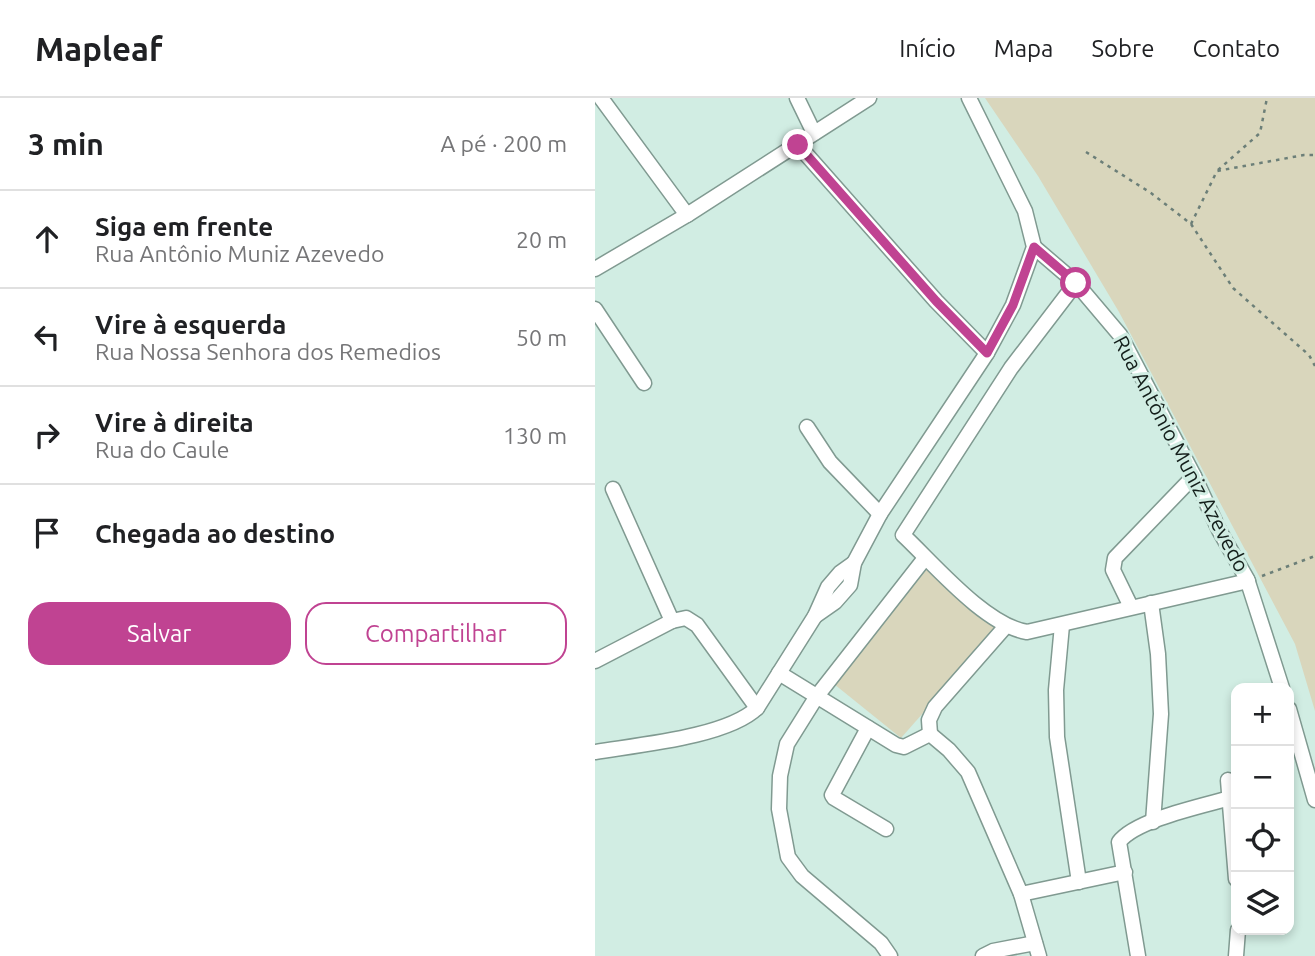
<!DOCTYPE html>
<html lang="pt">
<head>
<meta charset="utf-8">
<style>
  :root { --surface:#fff; --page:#f6f6f6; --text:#202124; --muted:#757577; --line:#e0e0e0; --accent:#c04392 }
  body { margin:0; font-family:Ubuntu,sans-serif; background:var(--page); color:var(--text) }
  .controls { position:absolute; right:21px; bottom:21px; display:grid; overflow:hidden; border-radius:14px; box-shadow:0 4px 10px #0003 }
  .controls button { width:63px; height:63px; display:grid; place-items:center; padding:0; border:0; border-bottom:2px solid var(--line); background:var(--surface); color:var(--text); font:35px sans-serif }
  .stop { position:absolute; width:21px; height:21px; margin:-16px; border:5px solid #c04392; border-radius:50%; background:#fff }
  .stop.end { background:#c04392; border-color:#fff; box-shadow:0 2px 7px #0008 }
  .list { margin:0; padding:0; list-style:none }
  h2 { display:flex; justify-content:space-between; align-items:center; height:91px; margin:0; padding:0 28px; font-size:30px }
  h2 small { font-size:23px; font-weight:400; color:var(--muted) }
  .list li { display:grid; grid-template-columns:46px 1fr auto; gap:21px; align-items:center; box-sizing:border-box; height:98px; padding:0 28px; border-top:2px solid var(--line) }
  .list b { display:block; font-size:26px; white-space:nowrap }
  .list p { margin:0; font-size:23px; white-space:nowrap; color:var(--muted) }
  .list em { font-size:23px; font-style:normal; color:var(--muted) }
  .actions { display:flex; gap:14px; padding:21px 28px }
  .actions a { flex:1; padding:16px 0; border:2px solid var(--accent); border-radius:21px; text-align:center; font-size:24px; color:var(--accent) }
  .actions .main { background:var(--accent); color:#fff }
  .icon { flex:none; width:38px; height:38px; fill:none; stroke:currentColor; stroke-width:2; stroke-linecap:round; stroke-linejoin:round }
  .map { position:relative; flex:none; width:720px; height:858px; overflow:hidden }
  header { display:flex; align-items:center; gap:42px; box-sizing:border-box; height:98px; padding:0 35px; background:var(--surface); border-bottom:2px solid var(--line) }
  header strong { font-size:33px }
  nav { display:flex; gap:38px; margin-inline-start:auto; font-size:24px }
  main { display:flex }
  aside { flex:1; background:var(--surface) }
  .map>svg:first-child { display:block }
  .green { fill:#d9d6bc }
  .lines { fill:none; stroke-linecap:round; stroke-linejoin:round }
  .street-casing { stroke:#809a91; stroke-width:17 }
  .path { stroke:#6c7f78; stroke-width:2.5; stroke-dasharray:3.5 5; stroke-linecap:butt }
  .street { stroke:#fff; stroke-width:14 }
  .route { stroke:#c04392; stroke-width:9 }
  .labels { text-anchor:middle; stroke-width:6; stroke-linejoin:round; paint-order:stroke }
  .street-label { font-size:21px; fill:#141f1b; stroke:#d1ede3 }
</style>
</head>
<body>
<header>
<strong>Mapleaf</strong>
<nav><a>Início</a><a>Mapa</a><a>Sobre</a><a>Contato</a></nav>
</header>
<main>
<aside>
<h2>3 min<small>A pé · 200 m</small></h2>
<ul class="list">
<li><svg class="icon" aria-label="ahead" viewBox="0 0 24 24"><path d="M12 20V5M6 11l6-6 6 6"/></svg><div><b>Siga em frente</b><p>Rua Antônio Muniz Azevedo</p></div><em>20 m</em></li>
<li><svg class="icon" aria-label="left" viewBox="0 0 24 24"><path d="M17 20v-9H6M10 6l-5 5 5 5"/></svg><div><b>Vire à esquerda</b><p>Rua Nossa Senhora dos Remedios</p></div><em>50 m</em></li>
<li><svg class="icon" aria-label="right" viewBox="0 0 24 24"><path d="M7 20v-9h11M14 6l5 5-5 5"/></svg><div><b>Vire à direita</b><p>Rua do Caule</p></div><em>130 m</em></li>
<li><svg class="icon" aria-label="arrive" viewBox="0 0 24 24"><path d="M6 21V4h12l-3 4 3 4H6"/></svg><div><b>Chegada ao destino</b></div></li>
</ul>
<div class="actions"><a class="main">Salvar</a><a>Compartilhar</a></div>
</aside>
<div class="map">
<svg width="720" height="858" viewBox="0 0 720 858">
  <rect width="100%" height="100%" fill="#d1ede3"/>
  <!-- green -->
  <g class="green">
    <polygon points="390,0 720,0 720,613 700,546 524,214 443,78"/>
    <polygon points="332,471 402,531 306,640 239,586"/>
  </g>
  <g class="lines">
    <defs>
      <g id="street">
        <polyline points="6,0 92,117"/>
        <polyline points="202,0 219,35"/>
        <polyline points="203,47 341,203 392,255"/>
        <polyline points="439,149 481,185 525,237 599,378 624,432 652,481 687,590"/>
        <polyline points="0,171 92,117 274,0"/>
        <path d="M481,185L416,270L308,437C339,466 390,527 432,534L653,483"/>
        <polyline points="0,211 49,285"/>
        <polyline points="212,329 235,364 285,416"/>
        <polyline points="18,391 77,523"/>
        <polyline points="556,505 563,556 566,616 558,724"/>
        <polyline points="536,509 518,472 520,460 599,378"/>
        <polyline points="220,518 240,504 255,487 259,465 285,416 392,255 418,207 439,149 430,113 374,0"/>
        <polyline points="467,527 461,592 462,639 484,784"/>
        <polyline points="0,563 77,523 91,520 102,527 162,610"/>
        <polyline points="184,575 301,647 309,649 335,636"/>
        <polyline points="694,611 720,702"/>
        <polyline points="273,630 237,697 239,700 291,731"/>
        <polyline points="335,636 354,652 373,674 426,796 444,858"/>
        <polyline points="335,636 334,622 340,609 411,528"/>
        <path d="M0,654C42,647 132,639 162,610L220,518L233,489L245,475L259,465"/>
        <polyline points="633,682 641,781"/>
        <polyline points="426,796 530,774"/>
        <polyline points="295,858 286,845 207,778 193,759 184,711 185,678 192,646 222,598 330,460"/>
        <polyline points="388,858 398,853 440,845"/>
        <path d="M543,858L524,744C540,722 607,708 635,700"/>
        <polyline points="641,858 643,832"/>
      </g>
    </defs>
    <!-- street casing -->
    <use href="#street" class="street-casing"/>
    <!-- path -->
    <g class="path">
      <polyline points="491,54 556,95 596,126 638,190 714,257 720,268"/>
      <polyline points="623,72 665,35 672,0"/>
      <polyline points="596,126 622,73 709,57 720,57"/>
      <polyline points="667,478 720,458"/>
    </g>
    <!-- street -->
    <use href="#street" class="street"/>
  </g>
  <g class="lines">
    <!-- route -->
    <polyline class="route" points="203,47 341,203 392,255 418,207 439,149 481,185"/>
  </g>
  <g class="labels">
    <!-- street labels -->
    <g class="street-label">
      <text transform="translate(586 356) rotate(62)" y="7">Rua Antônio Muniz Azevedo</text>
    </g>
  </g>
</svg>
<div class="controls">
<button>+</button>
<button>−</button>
<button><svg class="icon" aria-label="locate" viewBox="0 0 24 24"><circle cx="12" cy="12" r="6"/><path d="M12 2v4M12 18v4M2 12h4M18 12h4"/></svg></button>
<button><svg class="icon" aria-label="layers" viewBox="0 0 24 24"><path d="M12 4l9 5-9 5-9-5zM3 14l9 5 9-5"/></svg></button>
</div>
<div class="stop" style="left:481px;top:185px"></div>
<div class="stop end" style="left:203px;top:47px"></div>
</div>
</main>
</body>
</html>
